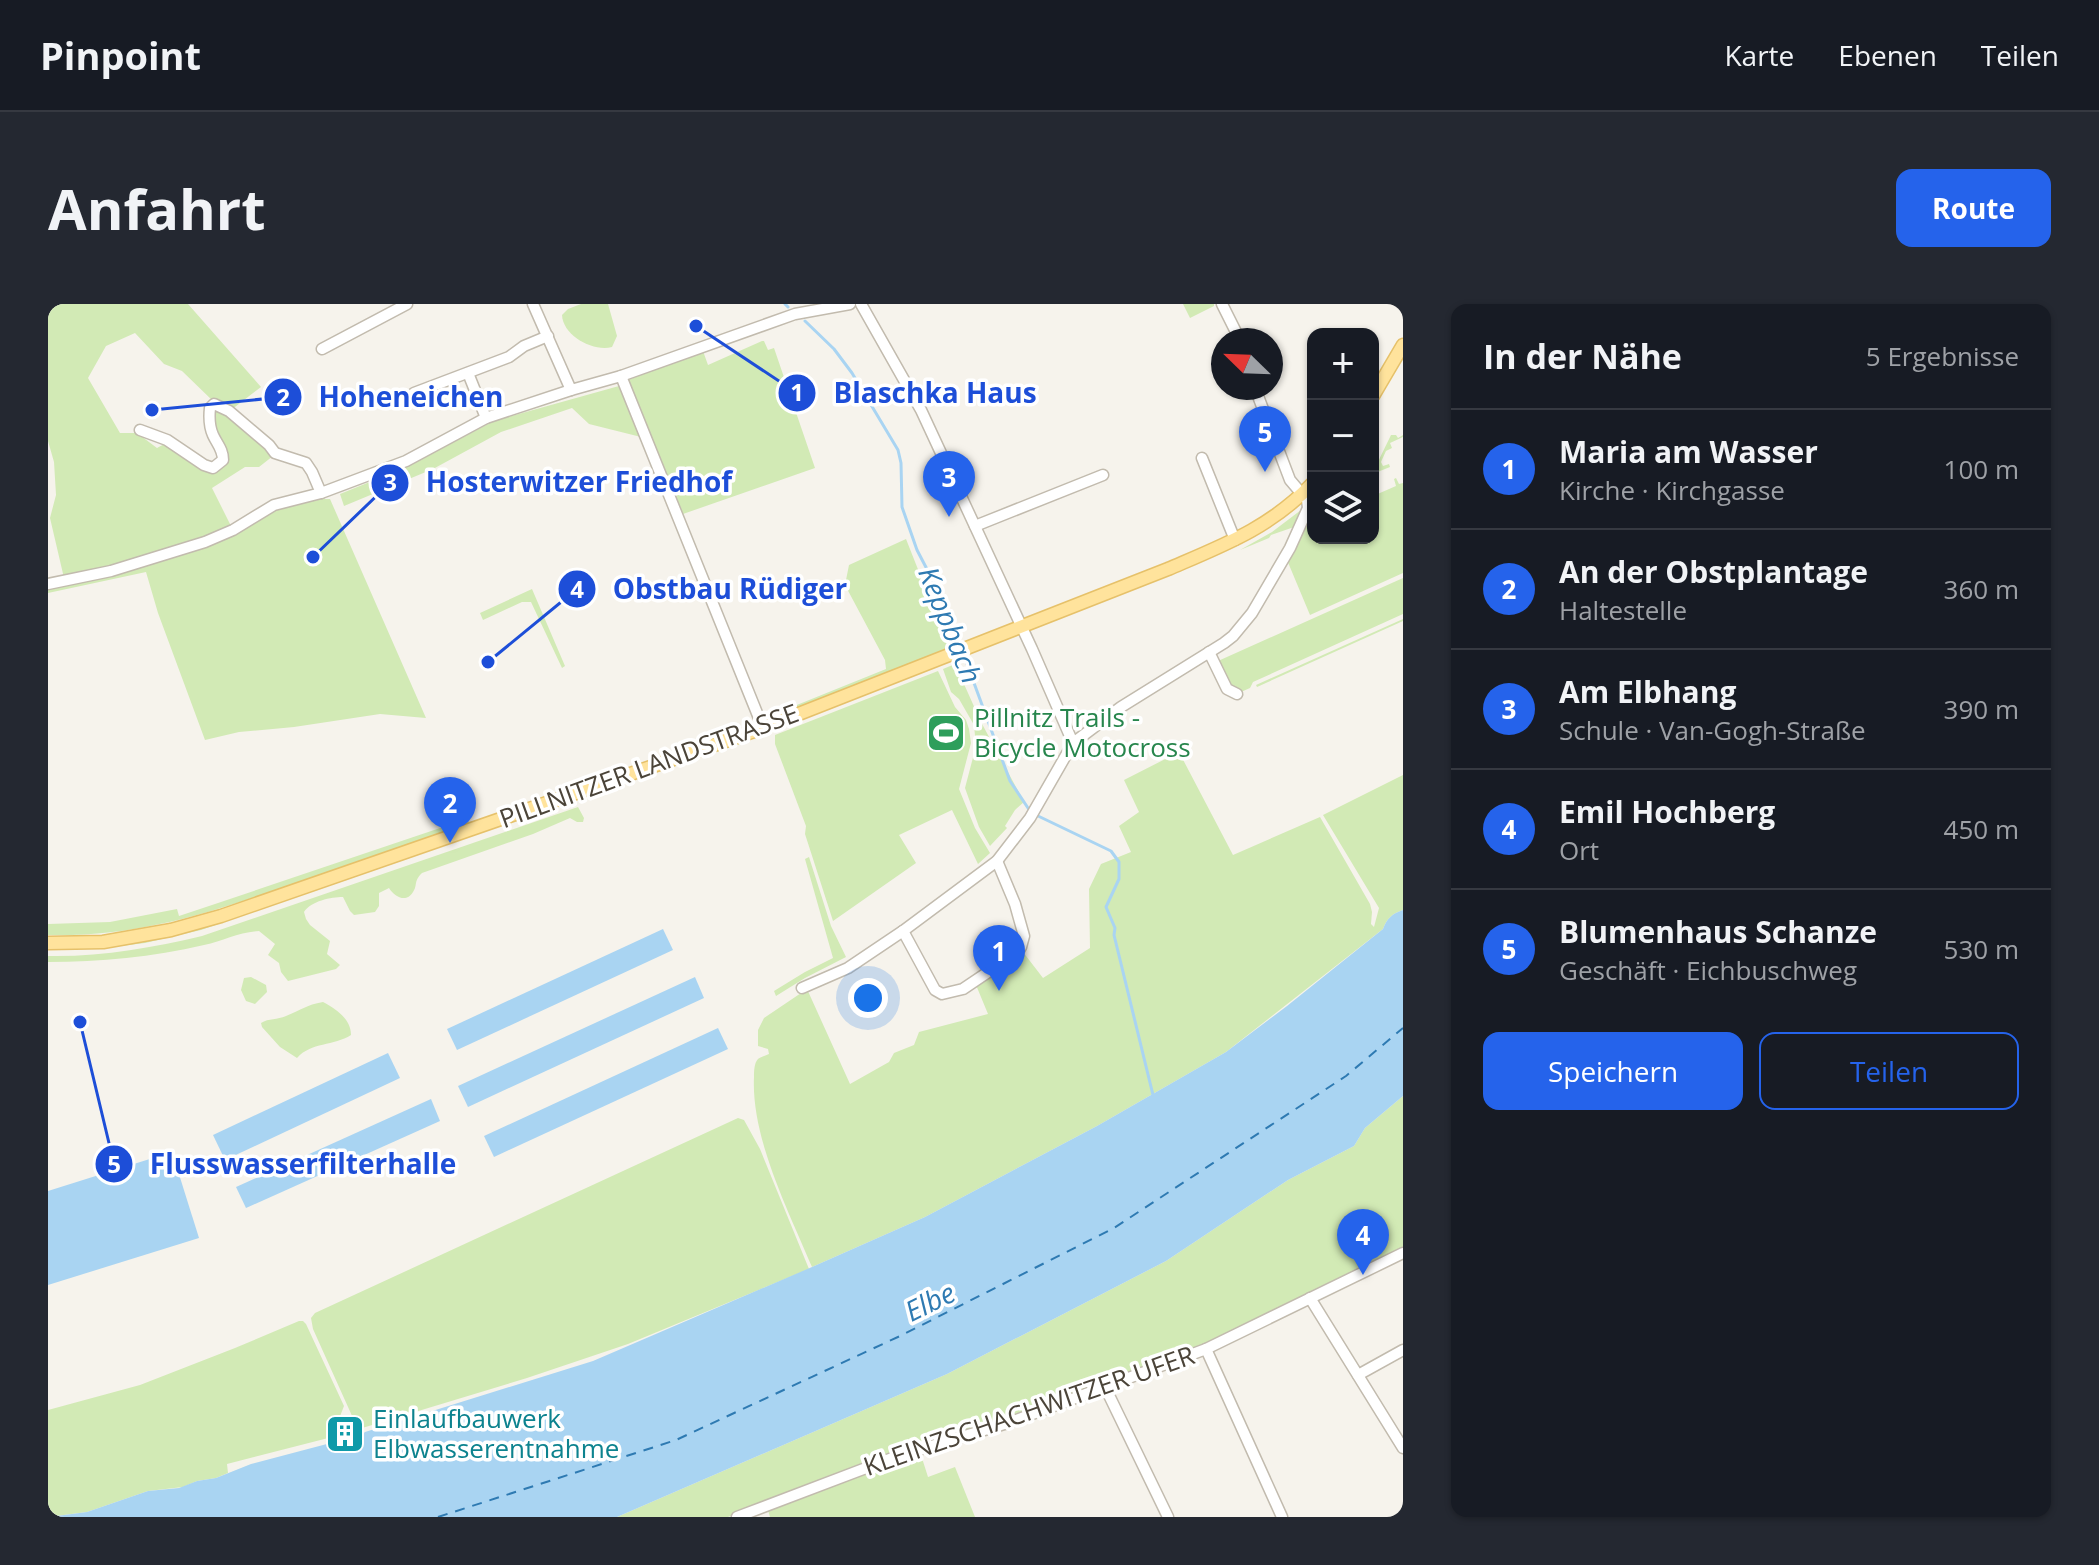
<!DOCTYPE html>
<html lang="de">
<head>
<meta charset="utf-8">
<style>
  :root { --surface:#171b24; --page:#242831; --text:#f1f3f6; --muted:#9ea1a6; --line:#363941; --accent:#2563eb }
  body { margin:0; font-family:"Open Sans",sans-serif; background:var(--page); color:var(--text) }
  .controls { position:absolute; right:24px; top:24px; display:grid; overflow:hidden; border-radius:16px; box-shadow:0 2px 6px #0004 }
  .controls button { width:72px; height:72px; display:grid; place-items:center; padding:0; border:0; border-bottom:2px solid var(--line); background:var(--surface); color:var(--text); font:40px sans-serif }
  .compass { position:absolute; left:1163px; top:24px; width:72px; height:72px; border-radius:50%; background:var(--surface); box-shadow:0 2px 6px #0004; rotate:293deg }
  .you { position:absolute; left:820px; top:694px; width:28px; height:28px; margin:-20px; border:6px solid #fff; border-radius:50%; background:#1a73e8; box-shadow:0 0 0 12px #1a73e833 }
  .badge { display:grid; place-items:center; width:52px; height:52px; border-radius:50%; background:var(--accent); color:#fff; font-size:26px; font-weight:700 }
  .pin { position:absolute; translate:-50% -66px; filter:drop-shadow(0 2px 4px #0008) }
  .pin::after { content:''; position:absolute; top:42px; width:28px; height:24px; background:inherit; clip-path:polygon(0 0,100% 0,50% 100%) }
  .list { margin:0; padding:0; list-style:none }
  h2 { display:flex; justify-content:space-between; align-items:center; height:104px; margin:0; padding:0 32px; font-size:34px }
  h2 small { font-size:26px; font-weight:400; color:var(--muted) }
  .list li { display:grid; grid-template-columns:52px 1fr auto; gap:24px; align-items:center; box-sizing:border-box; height:120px; padding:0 32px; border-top:2px solid var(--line) }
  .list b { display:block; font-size:30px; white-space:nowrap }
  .list p { margin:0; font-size:26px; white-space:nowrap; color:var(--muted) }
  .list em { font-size:26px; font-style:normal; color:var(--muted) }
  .actions { display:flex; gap:16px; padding:24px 32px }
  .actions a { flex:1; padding:18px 0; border:2px solid var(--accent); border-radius:16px; text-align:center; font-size:28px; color:var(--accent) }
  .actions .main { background:var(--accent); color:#fff }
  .icon { flex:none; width:44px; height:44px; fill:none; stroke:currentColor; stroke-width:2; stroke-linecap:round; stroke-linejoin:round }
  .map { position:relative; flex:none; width:1355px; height:1213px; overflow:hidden; border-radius:16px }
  header { display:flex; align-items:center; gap:48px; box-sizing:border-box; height:112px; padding:0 40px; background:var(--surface); border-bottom:2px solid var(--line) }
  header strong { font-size:38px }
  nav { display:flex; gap:44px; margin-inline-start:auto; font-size:28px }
  .intro { display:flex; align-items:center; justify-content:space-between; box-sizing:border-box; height:192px; padding:0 48px }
  h1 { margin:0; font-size:56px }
  .button { padding:20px 36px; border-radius:16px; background:var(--accent); color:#fff; font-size:28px; font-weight:700 }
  main { display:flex; gap:48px; padding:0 48px }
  aside { flex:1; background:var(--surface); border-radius:16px; box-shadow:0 2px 6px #0004 }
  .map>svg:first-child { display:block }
  .green { fill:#d2eab5 }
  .water { fill:#a9d4f2 }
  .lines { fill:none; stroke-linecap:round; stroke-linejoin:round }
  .stream { stroke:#a9d4f2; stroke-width:3 }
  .ferry { stroke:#2e7ab2; stroke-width:2; stroke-dasharray:10 8; stroke-linecap:butt }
  .minor-casing { stroke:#c2bbae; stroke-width:13 }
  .major-casing { stroke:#e6c16a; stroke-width:15 }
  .minor { stroke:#fff; stroke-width:10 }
  .major { stroke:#ffe39c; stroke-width:12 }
  .labels { text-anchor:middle; stroke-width:7; stroke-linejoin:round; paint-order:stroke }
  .leisure-label { font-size:26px; fill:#27864d; stroke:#fff; text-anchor:start }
  .street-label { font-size:26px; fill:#4b4439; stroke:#fff }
  .culture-label { font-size:26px; fill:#0d838f; stroke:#fff; text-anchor:start }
  .water-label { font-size:28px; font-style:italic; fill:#2e7ab2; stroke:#fff }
  .leader { fill:none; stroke:#1d4ed8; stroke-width:3 }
  .callout-dot { fill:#1d4ed8; stroke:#fff; stroke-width:3 }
  .mark-label { font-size:24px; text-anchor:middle; font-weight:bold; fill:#fff }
  .callout-label { font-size:28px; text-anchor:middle; font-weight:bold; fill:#1d4ed8; stroke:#fff; stroke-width:7; stroke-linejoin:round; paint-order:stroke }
</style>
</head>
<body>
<header>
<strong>Pinpoint</strong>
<nav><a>Karte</a><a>Ebenen</a><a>Teilen</a></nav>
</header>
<div class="intro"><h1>Anfahrt</h1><a class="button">Route</a></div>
<main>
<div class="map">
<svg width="1355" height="1213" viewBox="0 0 1355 1213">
  <rect width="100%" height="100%" fill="#f6f3ec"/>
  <!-- green -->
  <g class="green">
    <polygon points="0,0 140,0 213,83 183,106 166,98 134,67 116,60 87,29 58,42 40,74 72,129 89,129 109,144 118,139 145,156 146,161 149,158 155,163 176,156 167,131 165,105 177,109 225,152 211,163 197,163 164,184 184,224 172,230 64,263 16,274 2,214 8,191 6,158 0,137"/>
    <path d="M533,0H560L569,32L564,43C545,48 515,32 514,11L520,5Z"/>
    <polygon points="1135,0 1166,0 1166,2 1142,14"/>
    <polygon points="714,37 716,37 720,46 726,44 767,164 635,210 580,76 655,47 660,61"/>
    <polygon points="571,82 593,133 541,120 524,104 453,128 385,165 296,202 292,190 354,165 446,117"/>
    <polygon points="1343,131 1348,131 1350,134 1355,131 1355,133 1342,139 1344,144 1338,147 1333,158 1335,162 1341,160 1342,163 1327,169 1328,175 1325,176 1325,168"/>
    <polygon points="1348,174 1351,180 1355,179 1355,269 1262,311 1239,256 1261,213 1265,213 1265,234 1325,234 1325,192 1348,182 1346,175"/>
    <polygon points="274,195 282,195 378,414 332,410 246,423 191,428 157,436 110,309 98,268 0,289 0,284 65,269 207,218 227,206"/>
    <polygon points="1253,206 1249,222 1223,231 1221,234 1192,246 1224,228"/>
    <polygon points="858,235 901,344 718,416 714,415 838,365 837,356 797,281 801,261"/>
    <polygon points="1355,274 1355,310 1205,378 1202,384 1193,388 1181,381 1170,357"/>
    <polygon points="484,285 517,362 514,364 483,298 474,298 435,316 432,309"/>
    <polygon points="1355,315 1355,317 1209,383 1208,381"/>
    <polygon points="907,360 933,418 976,498 967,506 957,522 959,524 942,542 931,523 917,484 928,442 926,421 911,395 903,388 895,365"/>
    <polygon points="890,367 907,403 918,416 921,425 923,439 911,485 927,524 942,549 930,560 904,506 851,531 868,559 785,617 757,530 758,522 727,440 727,431"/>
    <polygon points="692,439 692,440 413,535"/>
    <path d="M1131,448L1185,551L1272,513L1322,600L1324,608L1323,620L1326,623L1331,604L1275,511L1355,471V606C1344,610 1339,614 1335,625L1178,748L1049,822L877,913L764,963C741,908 703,834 706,773C706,768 706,759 710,755C712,753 719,751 721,750L720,745L710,742V726L716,714L759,685L802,780L841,758L846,749L866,741L871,728L940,710L928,681L975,648L995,674L1042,644L1041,585L1053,560L1083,548L1071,522L1091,508L1076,476Z"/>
    <path d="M413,496L421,514L420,520C366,538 311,557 257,576C169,606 95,633 0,631V620L62,618L129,605L131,612L170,599L404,520L416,513L410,497Z"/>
    <path d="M530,503L536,514L535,518H529L522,514L485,530L374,569C365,578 370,581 365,588C358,600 346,592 341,584L331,589V602L327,608L306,611L302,607L295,593C283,593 263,597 256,608L258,615L262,621L282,637L279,650L292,661L288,665L240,677L233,668L231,659L220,651L227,640L211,627C191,628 175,637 156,641C104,653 53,658 0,658V652C53,653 103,644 154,632Z"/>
    <polygon points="376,549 153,626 97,639 56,644 0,646 55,643 96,638 151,625"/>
    <polygon points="761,553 783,622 798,653 757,674 728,692 726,687 757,668 785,654 757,555"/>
    <polygon points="203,673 218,681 219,688 207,700 198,697 193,686 196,674"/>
    <path d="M275,698C288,705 303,715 303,731C286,742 263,738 249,754L232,743L214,723L213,719C221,714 229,716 238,712C253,706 258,701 275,698Z"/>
    <polygon points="1355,792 1355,945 1271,986 1269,985 1268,987 1155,1042 929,1126 848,1149 680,1213 569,1213 899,1070 1118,957 1240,876 1306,842 1317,824"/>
    <polygon points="690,814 696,816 712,845 761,965 580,1040 479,1074 301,1128 301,1126 309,1123 265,1025 263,1014 267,1009"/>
    <polygon points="251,1017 255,1017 258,1020 296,1102 289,1120 292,1131 179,1160 180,1169 168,1174 149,1177 135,1183 100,1187 39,1208 0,1213 0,1106 92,1081 187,1044"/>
    <polygon points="873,1151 880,1173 907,1163 927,1213 722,1213 719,1203 845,1158"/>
  </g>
  <!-- water -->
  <g class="water">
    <path d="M1355,606V792L1317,824L1306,842L1240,876L1118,957L899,1070L569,1213H1L39,1208L100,1187L131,1184L149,1177L168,1174L203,1160L294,1136C298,1130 310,1135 317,1128L545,1057L764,963L877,913L1049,822L1178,748L1239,702L1335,625C1339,614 1344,610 1355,606Z"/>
    <polygon points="615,625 625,646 409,746 399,725"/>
    <polygon points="647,673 656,694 420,803 410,782"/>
    <polygon points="670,724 680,745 446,853 436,832"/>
    <polygon points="340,749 352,774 177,856 165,831"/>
    <polygon points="383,795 392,817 198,904 188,883"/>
    <polygon points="124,848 151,934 0,981 0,887"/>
  </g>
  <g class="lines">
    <!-- stream -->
    <g class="stream">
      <polyline points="737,0 740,3"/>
      <polyline points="757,17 786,45 804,69 850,146 853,159 854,203 869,246 895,296 912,342"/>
      <polyline points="915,349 962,477 982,507"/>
      <polyline points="988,511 1063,547 1071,558 1071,575 1058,603 1067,624 1066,631 1105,791"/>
    </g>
    <!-- ferry -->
    <polyline class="ferry" points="390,1213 628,1136 852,1032 1066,924 1298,772 1355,724"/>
    <defs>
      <g id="minor">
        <polyline points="485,0 523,86"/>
        <polyline points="813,0 873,106 984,345 1025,439"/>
        <polyline points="1174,0 1192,36"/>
        <polyline points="274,45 359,0"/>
        <polyline points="420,69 438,114"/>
        <polyline points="573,72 715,424"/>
        <polyline points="366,89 461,53 476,42 500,32"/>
        <path d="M92,126L119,136L156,161L165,164L175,156C175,145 169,140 165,131C161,122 161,113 162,104L166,100L181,107L221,141L227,149L258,159L264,168L273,189"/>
        <polyline points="1154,154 1187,236"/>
        <polyline points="927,222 1055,171"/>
        <polyline points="0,280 63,267 157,238 185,226 226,201 273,189 358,157 438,114 523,86 573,72 747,10 802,0"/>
        <polyline points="1161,348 1179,385 1189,390"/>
        <polyline points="855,627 887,686 894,690 915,685 970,648 973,643 976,632 967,600 949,557"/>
        <polyline points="754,684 800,664 855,627 949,557 982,514 1025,439 1073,403 1176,339 1185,332 1204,309 1242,244 1260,204 1259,196 1242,176 1210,92 1210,84"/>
        <polyline points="1262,994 1355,1144"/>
        <polyline points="1158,1045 1234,1213"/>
        <polyline points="1310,1071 1355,1046"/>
        <polyline points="1057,1083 1120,1213"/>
        <polyline points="689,1213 847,1153 963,1118 1158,1045 1355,949"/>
      </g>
      <g id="major">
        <polyline points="1325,92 1355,41"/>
        <path d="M0,639L55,638L123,626L173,612L715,424L1120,265C1176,241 1222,224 1265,179"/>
      </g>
    </defs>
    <!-- minor casing -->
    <use href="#minor" class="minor-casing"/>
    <!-- major casing -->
    <use href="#major" class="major-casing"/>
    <!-- minor -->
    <use href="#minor" class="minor"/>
    <!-- major -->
    <use href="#major" class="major"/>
  </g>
  <!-- icons -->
  <defs>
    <symbol id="stadium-square" viewBox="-11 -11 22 22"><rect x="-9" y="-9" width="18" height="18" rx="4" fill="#2e9e5b" stroke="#fff"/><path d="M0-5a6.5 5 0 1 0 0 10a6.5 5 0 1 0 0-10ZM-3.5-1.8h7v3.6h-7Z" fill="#fff"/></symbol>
    <symbol id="building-square" viewBox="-11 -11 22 22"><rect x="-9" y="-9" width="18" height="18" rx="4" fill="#0f9aa8" stroke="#fff"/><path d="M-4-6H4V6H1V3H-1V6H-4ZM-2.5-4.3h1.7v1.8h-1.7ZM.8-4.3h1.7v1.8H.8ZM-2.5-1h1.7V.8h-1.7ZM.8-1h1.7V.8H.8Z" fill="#fff"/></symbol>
  </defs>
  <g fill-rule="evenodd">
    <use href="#stadium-square" x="876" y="407" width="44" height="44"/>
    <use href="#building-square" x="275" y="1108" width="44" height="44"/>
  </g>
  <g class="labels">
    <!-- leisure labels -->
    <g class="leisure-label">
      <text x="926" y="423">Pillnitz Trails -<tspan x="926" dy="30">Bicycle Motocross</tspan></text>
    </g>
    <!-- street labels -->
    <g class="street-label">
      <text transform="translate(601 462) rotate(-20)" y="9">PILLNITZER LANDSTRASSE</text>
      <text transform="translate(981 1107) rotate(-19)" y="9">KLEINZSCHACHWITZER UFER</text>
    </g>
    <!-- culture labels -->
    <g class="culture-label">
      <text x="325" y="1124">Einlaufbauwerk<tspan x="325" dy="30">Elbwasserentnahme</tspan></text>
    </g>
    <!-- water labels -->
    <g class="water-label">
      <text transform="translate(902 321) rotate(68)" y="10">Keppbach</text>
      <text transform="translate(882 998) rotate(-26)" y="10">Elbe</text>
    </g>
  </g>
  <!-- callouts -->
  <path class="leader" d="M648 22L749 89M104 106L235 93M265 253L342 179M440 358L529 285M32 718L66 860"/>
  <g class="callout-dot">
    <circle cx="648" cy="22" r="8"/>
    <circle cx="104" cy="106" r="8"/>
    <circle cx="265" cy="253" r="8"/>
    <circle cx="440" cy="358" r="8"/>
    <circle cx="32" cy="718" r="8"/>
    <circle cx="749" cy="89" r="20"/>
    <circle cx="235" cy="93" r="20"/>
    <circle cx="342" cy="179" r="20"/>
    <circle cx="529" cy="285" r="20"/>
    <circle cx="66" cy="860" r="20"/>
  </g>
  <g class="mark-label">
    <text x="749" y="97">1</text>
    <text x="235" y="102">2</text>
    <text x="342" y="187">3</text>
    <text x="529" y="294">4</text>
    <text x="66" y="869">5</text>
  </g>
  <g class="callout-label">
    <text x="887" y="99">Blaschka Haus</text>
    <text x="363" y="103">Hoheneichen</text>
    <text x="531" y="188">Hosterwitzer Friedhof</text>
    <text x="682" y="295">Obstbau Rüdiger</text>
    <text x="255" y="870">Flusswasserfilterhalle</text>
  </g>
</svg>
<div class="controls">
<button>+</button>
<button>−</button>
<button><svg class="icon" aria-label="layers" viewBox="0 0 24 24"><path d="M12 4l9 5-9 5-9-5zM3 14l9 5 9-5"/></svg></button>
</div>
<svg class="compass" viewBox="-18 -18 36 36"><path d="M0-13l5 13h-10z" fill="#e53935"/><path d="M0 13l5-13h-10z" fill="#9ea1a6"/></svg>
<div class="you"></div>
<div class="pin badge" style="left:951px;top:687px">1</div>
<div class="pin badge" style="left:402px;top:539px">2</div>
<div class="pin badge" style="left:901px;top:213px">3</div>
<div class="pin badge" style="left:1315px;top:971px">4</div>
<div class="pin badge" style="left:1217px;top:168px">5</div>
</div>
<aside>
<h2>In der Nähe<small>5 Ergebnisse</small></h2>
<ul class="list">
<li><span class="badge">1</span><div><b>Maria am Wasser</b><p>Kirche · Kirchgasse</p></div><em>100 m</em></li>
<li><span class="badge">2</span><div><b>An der Obstplantage</b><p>Haltestelle</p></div><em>360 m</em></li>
<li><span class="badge">3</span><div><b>Am Elbhang</b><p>Schule · Van-Gogh-Straße</p></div><em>390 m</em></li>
<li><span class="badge">4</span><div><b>Emil Hochberg</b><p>Ort</p></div><em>450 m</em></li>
<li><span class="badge">5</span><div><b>Blumenhaus Schanze</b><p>Geschäft · Eichbuschweg</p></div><em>530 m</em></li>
</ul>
<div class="actions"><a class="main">Speichern</a><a>Teilen</a></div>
</aside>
</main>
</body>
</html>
